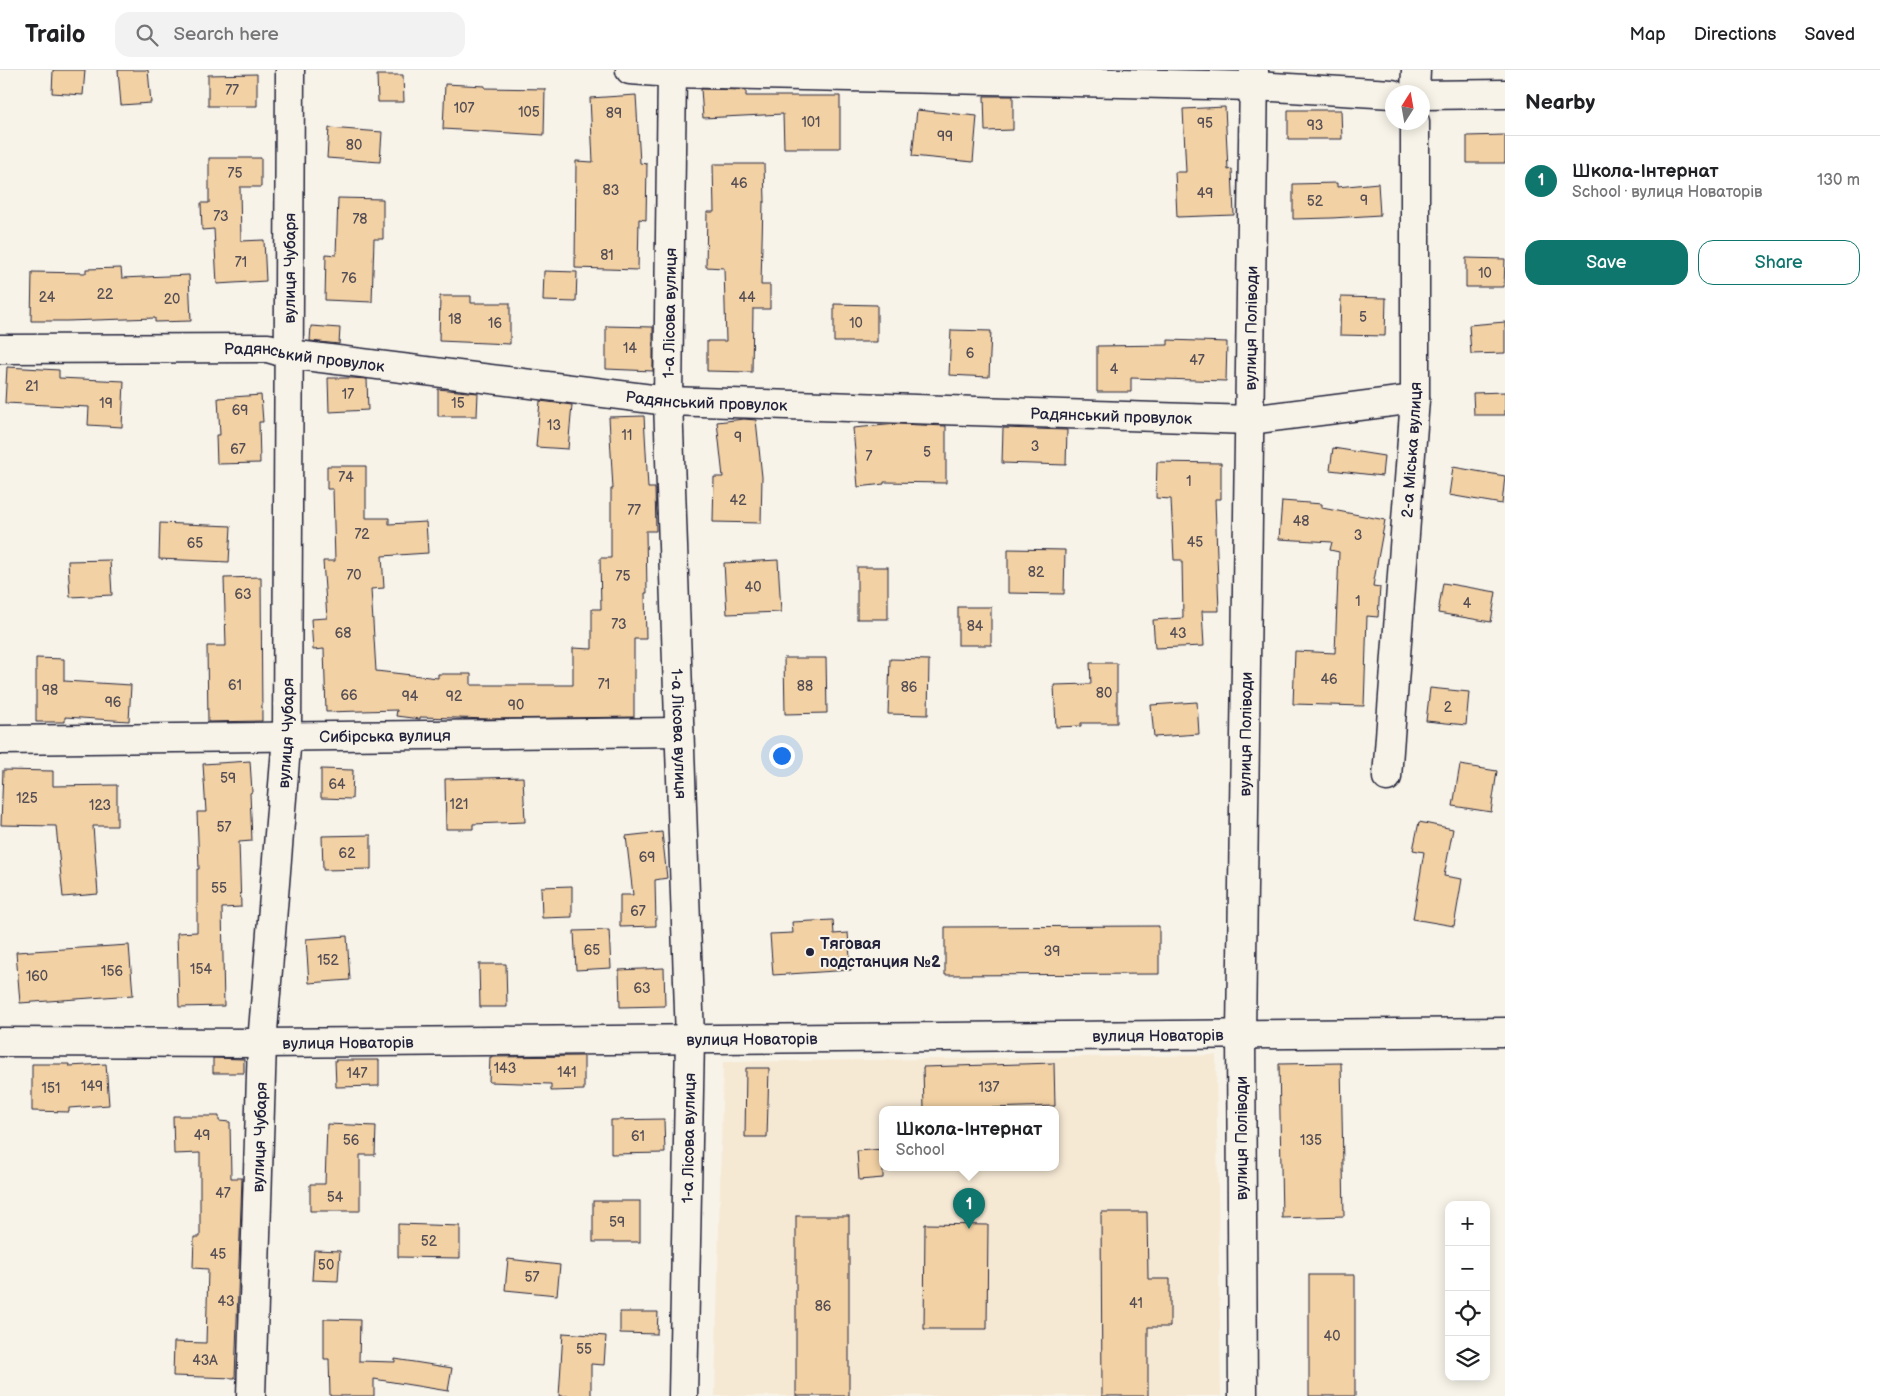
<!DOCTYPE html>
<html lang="en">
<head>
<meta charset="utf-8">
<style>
  :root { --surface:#fff; --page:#f2f2f2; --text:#202124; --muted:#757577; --line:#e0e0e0; --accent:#0f766e }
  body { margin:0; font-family:"Balsamiq Sans",sans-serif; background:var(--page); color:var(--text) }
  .controls { position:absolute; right:15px; bottom:15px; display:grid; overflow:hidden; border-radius:10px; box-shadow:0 2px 12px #0003 }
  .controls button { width:45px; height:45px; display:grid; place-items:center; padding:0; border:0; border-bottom:1px solid var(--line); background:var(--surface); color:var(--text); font:25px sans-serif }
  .compass { position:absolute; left:1385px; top:15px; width:45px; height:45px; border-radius:50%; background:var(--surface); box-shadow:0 2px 12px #0003; rotate:11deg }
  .you { position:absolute; left:781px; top:685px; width:18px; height:18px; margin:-12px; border:4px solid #fff; border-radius:50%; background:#1a73e8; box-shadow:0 0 0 8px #1a73e833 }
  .badge { display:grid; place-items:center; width:32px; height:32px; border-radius:50%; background:var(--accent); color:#fff; font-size:16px; font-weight:700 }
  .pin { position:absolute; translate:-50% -41px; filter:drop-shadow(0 1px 2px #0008) }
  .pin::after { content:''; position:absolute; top:26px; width:18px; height:15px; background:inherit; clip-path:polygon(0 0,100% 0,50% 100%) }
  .popup { position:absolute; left:879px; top:1036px; width:180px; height:65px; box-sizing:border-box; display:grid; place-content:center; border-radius:10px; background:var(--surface); filter:drop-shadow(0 1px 4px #0005); font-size:16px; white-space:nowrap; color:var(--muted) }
  .popup b { font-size:19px; color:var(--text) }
  .popup::after { content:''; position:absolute; left:50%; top:100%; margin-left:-10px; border:10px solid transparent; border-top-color:var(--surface) }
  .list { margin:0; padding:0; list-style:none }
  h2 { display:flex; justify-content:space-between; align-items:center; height:65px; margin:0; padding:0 20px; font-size:21px }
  h2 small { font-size:16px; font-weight:400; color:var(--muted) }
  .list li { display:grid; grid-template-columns:32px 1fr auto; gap:15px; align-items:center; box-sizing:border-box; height:90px; padding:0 20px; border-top:1px solid var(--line) }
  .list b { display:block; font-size:19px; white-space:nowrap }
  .list p { margin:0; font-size:16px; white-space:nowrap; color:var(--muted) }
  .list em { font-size:16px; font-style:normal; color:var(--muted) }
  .actions { display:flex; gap:10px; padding:15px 20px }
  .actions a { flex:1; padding:11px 0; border:1px solid var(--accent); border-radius:15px; text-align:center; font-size:18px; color:var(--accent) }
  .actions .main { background:var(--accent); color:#fff }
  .icon { flex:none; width:28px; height:28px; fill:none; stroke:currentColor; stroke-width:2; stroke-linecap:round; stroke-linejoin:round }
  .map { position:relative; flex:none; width:1505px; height:1326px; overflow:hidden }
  header { display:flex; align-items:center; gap:30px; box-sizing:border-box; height:70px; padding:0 25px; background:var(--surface); border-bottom:1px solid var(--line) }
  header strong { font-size:24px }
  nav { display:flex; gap:28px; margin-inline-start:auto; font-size:18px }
  .search { width:350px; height:45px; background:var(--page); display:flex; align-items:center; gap:12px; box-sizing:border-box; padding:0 18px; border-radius:15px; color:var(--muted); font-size:19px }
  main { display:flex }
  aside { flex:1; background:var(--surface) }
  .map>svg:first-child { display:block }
  .built { fill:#f6e9d4; fill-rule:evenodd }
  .building { fill:#f2d1a4; stroke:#22223b }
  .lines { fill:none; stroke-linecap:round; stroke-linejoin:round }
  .minor-casing { stroke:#22223b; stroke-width:31 }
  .minor { stroke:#f7f3e8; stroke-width:28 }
  .poi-dot { fill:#22223b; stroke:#f7f3e8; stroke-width:2 }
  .labels { text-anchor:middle; stroke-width:4; stroke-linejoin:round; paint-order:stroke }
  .number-label { font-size:14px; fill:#564e55 }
  .street-label { font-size:16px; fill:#22223b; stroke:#f7f3e8 }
  .poi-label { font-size:16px; font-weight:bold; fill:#22223b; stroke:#f7f3e8; text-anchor:start }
</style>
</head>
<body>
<header>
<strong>Trailo</strong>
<div class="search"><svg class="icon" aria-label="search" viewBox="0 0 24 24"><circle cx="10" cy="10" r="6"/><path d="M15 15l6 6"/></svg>Search here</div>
<nav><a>Map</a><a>Directions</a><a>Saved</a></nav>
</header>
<main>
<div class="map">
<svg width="1505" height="1326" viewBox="0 0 1505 1326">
  <rect width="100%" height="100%" fill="#f7f3e8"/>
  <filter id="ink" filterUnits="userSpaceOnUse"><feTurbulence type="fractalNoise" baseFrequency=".02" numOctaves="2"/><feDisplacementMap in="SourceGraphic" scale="10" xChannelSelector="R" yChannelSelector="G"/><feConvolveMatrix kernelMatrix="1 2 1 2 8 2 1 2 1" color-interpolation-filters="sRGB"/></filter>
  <g filter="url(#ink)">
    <!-- built -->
    <path class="built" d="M1216,985L1221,1326H715L723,992ZM883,1040H1055V1098H883Z"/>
    <!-- building -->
    <g class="building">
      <polygon points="53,0 85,0 83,25 52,23"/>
      <polygon points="118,0 148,0 151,33 121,35"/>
      <polygon points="257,4 257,36 208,36 208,5"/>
      <polygon points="377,5 403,5 404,32 378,32"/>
      <polygon points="445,14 485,16 485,18 545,19 544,65 443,59"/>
      <polygon points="701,19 746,20 746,26 840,26 840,78 784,78 783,44 703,48"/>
      <polygon points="636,25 640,93 647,94 646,150 639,149 638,200 575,198 576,91 593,92 590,28"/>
      <polygon points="984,26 1013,26 1013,60 985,61"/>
      <polygon points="1225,37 1228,100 1232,99 1234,145 1177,147 1175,102 1186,102 1183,39"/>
      <polygon points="917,40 977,46 973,92 912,86"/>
      <polygon points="1288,40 1341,40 1342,69 1288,69"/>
      <polygon points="329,58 382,62 380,92 327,88"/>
      <polygon points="1505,65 1505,93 1467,93 1467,66"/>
      <polygon points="209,88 261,88 261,117 240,117 241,171 264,170 266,211 217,214 214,159 202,160 201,133 209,133"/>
      <polygon points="713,94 764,94 765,132 763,132 761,215 770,215 770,239 753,239 752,302 707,301 707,271 726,271 724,198 706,197 707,142 714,142"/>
      <polygon points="1337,113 1337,117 1378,113 1380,145 1332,148 1293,149 1293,114"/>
      <polygon points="338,128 383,129 383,169 374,169 372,232 325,230 326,184 336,185"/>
      <polygon points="1466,188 1505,189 1504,217 1466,217"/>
      <polygon points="121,198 122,208 189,205 191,251 155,252 155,248 67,251 31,251 32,202 86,203 86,199"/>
      <polygon points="544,201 577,202 576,232 543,231"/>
      <polygon points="440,226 471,226 471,233 510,233 510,274 439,271"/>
      <polygon points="1341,227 1386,228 1385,266 1340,265"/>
      <polygon points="834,234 877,235 877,272 834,272"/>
      <polygon points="1505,252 1505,283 1471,284 1469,255"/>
      <polygon points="311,256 340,258 339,274 310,271"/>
      <polygon points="606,256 653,257 653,301 606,299"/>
      <polygon points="951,260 991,261 989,307 949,305"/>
      <polygon points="1168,270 1227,272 1226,311 1131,308 1131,322 1097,322 1097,276 1168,275"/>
      <polygon points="7,297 59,300 59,308 124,311 122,357 88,355 89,337 5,333"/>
      <polygon points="328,308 352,308 367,309 368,340 329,342"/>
      <polygon points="438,319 478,323 477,346 438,346"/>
      <polygon points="1505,322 1505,345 1474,345 1473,323"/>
      <polygon points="261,325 263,352 259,352 260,393 217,394 216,365 220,365 218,328"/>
      <polygon points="540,331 572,335 568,379 536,377"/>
      <polygon points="644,346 648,418 655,418 656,461 646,461 647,523 645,523 646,569 634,569 634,647 491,649 420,647 420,649 396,646 397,640 326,642 324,579 313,580 311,549 327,548 323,491 335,491 333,419 327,419 327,396 366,396 366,448 389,448 389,454 426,452 428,483 382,486 384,518 371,519 376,601 438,608 438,604 471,604 471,615 573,615 573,578 592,579 592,539 601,539 600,488 611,488 611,419 613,419 609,347"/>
      <polygon points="744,349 756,350 762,407 761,453 713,452 714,407 723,407 717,352"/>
      <polygon points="897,354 946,356 946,413 884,412 884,414 858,417 853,358"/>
      <polygon points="1003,358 1067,360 1066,395 1002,393"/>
      <polygon points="1333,378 1384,386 1382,406 1330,400"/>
      <polygon points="1157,392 1221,393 1221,429 1215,429 1219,541 1202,541 1204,576 1155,578 1153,550 1183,548 1182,490 1174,490 1171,429 1156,428"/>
      <polygon points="1453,397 1505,406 1502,434 1449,425"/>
      <polygon points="1282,431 1322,434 1322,438 1385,450 1373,516 1380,517 1378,547 1367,546 1364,636 1293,634 1295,581 1335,583 1339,482 1330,480 1332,472 1279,469"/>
      <polygon points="160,453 231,456 229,492 159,489"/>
      <polygon points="1008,479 1065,480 1064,524 1008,523"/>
      <polygon points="110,490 112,525 70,527 68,491"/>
      <polygon points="778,490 781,542 727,544 724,493"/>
      <rect x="857" y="497" width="31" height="52"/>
      <polygon points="261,507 262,651 208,652 207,576 226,576 224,508"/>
      <polygon points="1443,513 1496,522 1491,552 1438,543"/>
      <rect x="958" y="537" width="33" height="38"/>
      <polygon points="36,588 64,589 64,611 131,615 129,651 65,647 65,652 36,652"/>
      <polygon points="784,588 826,588 827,643 785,644"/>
      <polygon points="890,589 929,590 928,645 888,644"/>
      <polygon points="1090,593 1117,593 1117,653 1081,653 1081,656 1056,657 1054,615 1091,614"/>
      <polygon points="1430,618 1469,622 1466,655 1426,651"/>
      <polygon points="1197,632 1199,664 1154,667 1151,635"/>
      <polygon points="250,691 252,722 250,723 252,771 239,772 241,837 222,838 224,936 179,937 177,863 197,862 197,799 199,799 197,742 206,742 203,694"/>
      <polygon points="1460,695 1497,701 1491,742 1453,736"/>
      <polygon points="321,699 353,700 352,729 321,728"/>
      <polygon points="3,700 53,701 53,716 117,715 117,756 93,756 98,824 63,827 56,756 1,755"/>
      <polygon points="523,707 525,752 473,754 473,759 446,759 445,709"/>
      <polygon points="1419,752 1453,759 1444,806 1462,809 1454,856 1413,849 1424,782 1413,780"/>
      <polygon points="662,762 667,808 655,810 656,856 620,857 620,825 633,825 626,766"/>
      <polygon points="371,765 371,799 323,800 322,766"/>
      <polygon points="572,816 572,847 542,848 541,817"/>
      <polygon points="833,850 834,864 848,863 851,900 773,905 770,864 793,863 792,852"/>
      <polygon points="1159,856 1159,904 945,905 945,857"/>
      <polygon points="609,860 611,898 576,900 574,861"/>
      <polygon points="347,866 350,910 309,913 306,869"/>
      <polygon points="129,875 133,925 20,933 16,882"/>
      <polygon points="479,894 506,894 507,937 480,937"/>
      <polygon points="664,898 665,936 620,937 619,900"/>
      <polygon points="584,986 584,1020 551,1021 551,1014 489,1012 490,987"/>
      <polygon points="213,988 244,989 244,1003 213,1003"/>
      <polygon points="335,990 379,990 379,1016 336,1017"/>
      <polygon points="1054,993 1055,1036 924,1040 923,997"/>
      <polygon points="1341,993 1344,1146 1282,1148 1279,994"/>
      <polygon points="32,994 69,994 69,996 106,994 109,1035 69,1038 69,1042 32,1041"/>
      <polygon points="746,998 769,998 767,1067 745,1067"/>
      <polygon points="173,1046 219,1046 219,1051 230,1052 231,1108 242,1108 235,1308 173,1306 174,1272 206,1273 208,1199 193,1198 194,1167 200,1167 200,1083 174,1084"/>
      <polygon points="664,1049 665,1083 611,1084 611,1050"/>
      <polygon points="327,1054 376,1056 375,1085 360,1085 360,1141 310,1141 310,1114 325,1114"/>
      <polygon points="883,1079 883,1108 859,1110 857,1081"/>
      <rect x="593" y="1131" width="47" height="41"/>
      <polygon points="1101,1142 1147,1142 1148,1209 1170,1209 1170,1257 1148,1257 1148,1326 1102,1326"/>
      <rect x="796" y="1146" width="53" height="180"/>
      <polygon points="398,1154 460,1156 460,1188 398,1187"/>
      <polygon points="925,1154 988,1155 987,1259 924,1259"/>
      <polygon points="314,1180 340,1181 338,1211 312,1210"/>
      <polygon points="508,1189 560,1195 557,1225 505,1220"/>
      <rect x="1309" y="1205" width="46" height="121"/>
      <polygon points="620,1242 658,1242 657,1264 620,1263"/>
      <polygon points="324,1249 360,1250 359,1291 395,1292 395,1289 452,1298 448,1321 374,1309 374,1326 330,1326 329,1289 324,1289"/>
      <polygon points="563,1263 606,1266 604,1295 591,1294 591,1326 559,1326"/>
    </g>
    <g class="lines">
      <defs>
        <g id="minor">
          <polyline points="630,0 672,3 1254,16 1392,24"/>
          <path id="s1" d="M672,0L668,331L690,969L683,1326"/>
          <polyline points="1415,22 1416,0"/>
          <polyline points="1422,25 1505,24"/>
          <path id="s2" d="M0,279L268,278L289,284L668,331L1250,350L1415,329"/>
          <path id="s3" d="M0,670L679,662"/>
          <path id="s4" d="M1387,707L1415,329V52"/>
          <path id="s5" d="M0,972L262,973L1505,962"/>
          <path id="s6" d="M251,1326L262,973L287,666L290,0"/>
          <path id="s7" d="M1243,1326L1241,964L1254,0"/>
        </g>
      </defs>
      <!-- minor casing -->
      <use href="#minor" class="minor-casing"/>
      <!-- minor -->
      <use href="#minor" class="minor"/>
    </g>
  </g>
  <!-- markers -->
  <circle class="poi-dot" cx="810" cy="882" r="5"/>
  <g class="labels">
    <!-- number labels -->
    <g class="number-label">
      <text x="232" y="25">77</text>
      <text x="464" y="43">107</text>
      <text x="529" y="47">105</text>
      <text x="614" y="48">89</text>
      <text x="811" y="57">101</text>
      <text x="1205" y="58">95</text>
      <text x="1315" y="60">93</text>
      <text x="945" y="71">99</text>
      <text x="354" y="80">80</text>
      <text x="235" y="108">75</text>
      <text x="739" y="118">46</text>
      <text x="611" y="125">83</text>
      <text x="1205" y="128">49</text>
      <text x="1364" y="135">9</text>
      <text x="1315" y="136">52</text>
      <text x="221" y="151">73</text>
      <text x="360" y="154">78</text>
      <text x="607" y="190">81</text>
      <text x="241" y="197">71</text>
      <text x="1485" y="208">10</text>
      <text x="349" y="213">76</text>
      <text x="105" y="229">22</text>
      <text x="47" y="232">24</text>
      <text x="747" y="232">44</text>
      <text x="172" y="234">20</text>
      <text x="1363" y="252">5</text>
      <text x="455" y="254">18</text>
      <text x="495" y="258">16</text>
      <text x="856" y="258">10</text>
      <text x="630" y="283">14</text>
      <text x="970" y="288">6</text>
      <text x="1197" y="295">47</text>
      <text x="1114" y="304">4</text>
      <text x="32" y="321">21</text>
      <text x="348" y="329">17</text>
      <text x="106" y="338">19</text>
      <text x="458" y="338">15</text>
      <text x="240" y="345">69</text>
      <text x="554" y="360">13</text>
      <text x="627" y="370">11</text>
      <text x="738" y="372">9</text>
      <text x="1035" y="381">3</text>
      <text x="238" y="384">67</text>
      <text x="927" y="387">5</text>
      <text x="869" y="391">7</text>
      <text x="346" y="412">74</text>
      <text x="1189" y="416">1</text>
      <text x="738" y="435">42</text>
      <text x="634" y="445">77</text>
      <text x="1301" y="456">48</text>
      <text x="362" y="469">72</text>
      <text x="1358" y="470">3</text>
      <text x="1195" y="477">45</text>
      <text x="195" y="478">65</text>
      <text x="1036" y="507">82</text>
      <text x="354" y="510">70</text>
      <text x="623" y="511">75</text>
      <text x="753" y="522">40</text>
      <text x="243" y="529">63</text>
      <text x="1358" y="536">1</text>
      <text x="1467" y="538">4</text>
      <text x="619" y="559">73</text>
      <text x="975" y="561">84</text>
      <text x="343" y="568">68</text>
      <text x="1178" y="568">43</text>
      <text x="1329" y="614">46</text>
      <text x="604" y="619">71</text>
      <text x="235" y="620">61</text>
      <text x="805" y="621">88</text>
      <text x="909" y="622">86</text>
      <text x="50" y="625">98</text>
      <text x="1104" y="628">80</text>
      <text x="349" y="630">66</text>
      <text x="410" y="631">94</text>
      <text x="454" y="631">92</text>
      <text x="113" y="637">96</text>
      <text x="516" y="640">90</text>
      <text x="1448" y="642">2</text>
      <text x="228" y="713">59</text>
      <text x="337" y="719">64</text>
      <text x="27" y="733">125</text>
      <text x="459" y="739">121</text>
      <text x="100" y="740">123</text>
      <text x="224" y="762">57</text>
      <text x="347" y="788">62</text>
      <text x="647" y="792">69</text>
      <text x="219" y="823">55</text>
      <text x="638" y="846">67</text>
      <text x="592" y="885">65</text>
      <text x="1052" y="886">39</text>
      <text x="328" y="895">152</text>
      <text x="201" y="904">154</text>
      <text x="112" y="906">156</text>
      <text x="37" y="911">160</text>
      <text x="642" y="923">63</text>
      <text x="505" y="1003">143</text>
      <text x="567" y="1007">141</text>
      <text x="357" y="1008">147</text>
      <text x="92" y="1021">149</text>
      <text x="989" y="1022">137</text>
      <text x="51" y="1023">151</text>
      <text x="202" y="1070">49</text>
      <text x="638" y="1071">61</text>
      <text x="351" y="1075">56</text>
      <text x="1311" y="1075">135</text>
      <text x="223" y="1128">47</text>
      <text x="335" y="1132">54</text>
      <text x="617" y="1157">59</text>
      <text x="429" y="1176">52</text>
      <text x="218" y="1189">45</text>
      <text x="326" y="1200">50</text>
      <text x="532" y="1212">57</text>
      <text x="226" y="1236">43</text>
      <text x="1136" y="1238">41</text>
      <text x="823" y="1241">86</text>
      <text x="1332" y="1271">40</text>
      <text x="584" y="1284">55</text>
      <text x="205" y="1295">43А</text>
    </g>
    <!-- street labels -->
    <g class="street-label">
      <text dy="6" stroke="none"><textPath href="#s6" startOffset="1129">вулиця Чубаря</textPath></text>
      <text transform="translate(669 243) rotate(-89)" y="6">1-а Лісова вулиця</text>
      <text dy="6" stroke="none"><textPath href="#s7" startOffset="1068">вулиця Поліводи</textPath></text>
      <text dy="6" stroke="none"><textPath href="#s2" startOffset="305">Радянський провулок</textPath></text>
      <text dy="6" stroke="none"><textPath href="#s2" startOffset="710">Радянський провулок</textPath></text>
      <text dy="6" stroke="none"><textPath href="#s2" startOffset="1115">Радянський провулок</textPath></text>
      <text dy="6" stroke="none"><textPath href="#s4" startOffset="328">2-а Міська вулиця</textPath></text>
      <text dy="6" stroke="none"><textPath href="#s6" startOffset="664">вулиця Чубаря</textPath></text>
      <text dy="6" stroke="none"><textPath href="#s1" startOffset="664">1-а Лісова вулиця</textPath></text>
      <text dy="6" stroke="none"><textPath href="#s7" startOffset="662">вулиця Поліводи</textPath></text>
      <text dy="6" stroke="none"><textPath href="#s3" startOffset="385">Сибірська вулиця</textPath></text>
      <text dy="6" stroke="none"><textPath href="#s5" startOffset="1158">вулиця Новаторів</textPath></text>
      <text dy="6" stroke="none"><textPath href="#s5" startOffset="752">вулиця Новаторів</textPath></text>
      <text dy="6" stroke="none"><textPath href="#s5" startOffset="348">вулиця Новаторів</textPath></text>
      <text dy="6" stroke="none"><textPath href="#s6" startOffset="259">вулиця Чубаря</textPath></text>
      <text transform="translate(688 1068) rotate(-89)" y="6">1-а Лісова вулиця</text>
      <text transform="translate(1241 1068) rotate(-90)" y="6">вулиця Поліводи</text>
    </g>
    <!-- poi labels -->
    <g class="poi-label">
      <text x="820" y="879">Тяговая<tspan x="820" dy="18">подстанция №2</tspan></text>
    </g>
  </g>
</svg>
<div class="controls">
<button>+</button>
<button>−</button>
<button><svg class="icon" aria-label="locate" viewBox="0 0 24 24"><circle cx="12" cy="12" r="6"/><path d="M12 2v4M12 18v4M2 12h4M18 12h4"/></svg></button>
<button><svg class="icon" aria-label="layers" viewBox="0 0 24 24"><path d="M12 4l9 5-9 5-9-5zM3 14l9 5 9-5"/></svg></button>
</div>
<svg class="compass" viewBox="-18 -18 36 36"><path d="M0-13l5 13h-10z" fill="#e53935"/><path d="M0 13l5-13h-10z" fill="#757577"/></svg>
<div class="you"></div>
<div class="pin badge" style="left:969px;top:1159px">1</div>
<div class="popup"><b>Школа-Інтернат</b>School</div>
</div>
<aside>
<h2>Nearby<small></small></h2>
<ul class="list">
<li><span class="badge">1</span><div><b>Школа-Інтернат</b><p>School · вулиця Новаторів</p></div><em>130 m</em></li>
</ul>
<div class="actions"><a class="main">Save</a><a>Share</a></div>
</aside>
</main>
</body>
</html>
